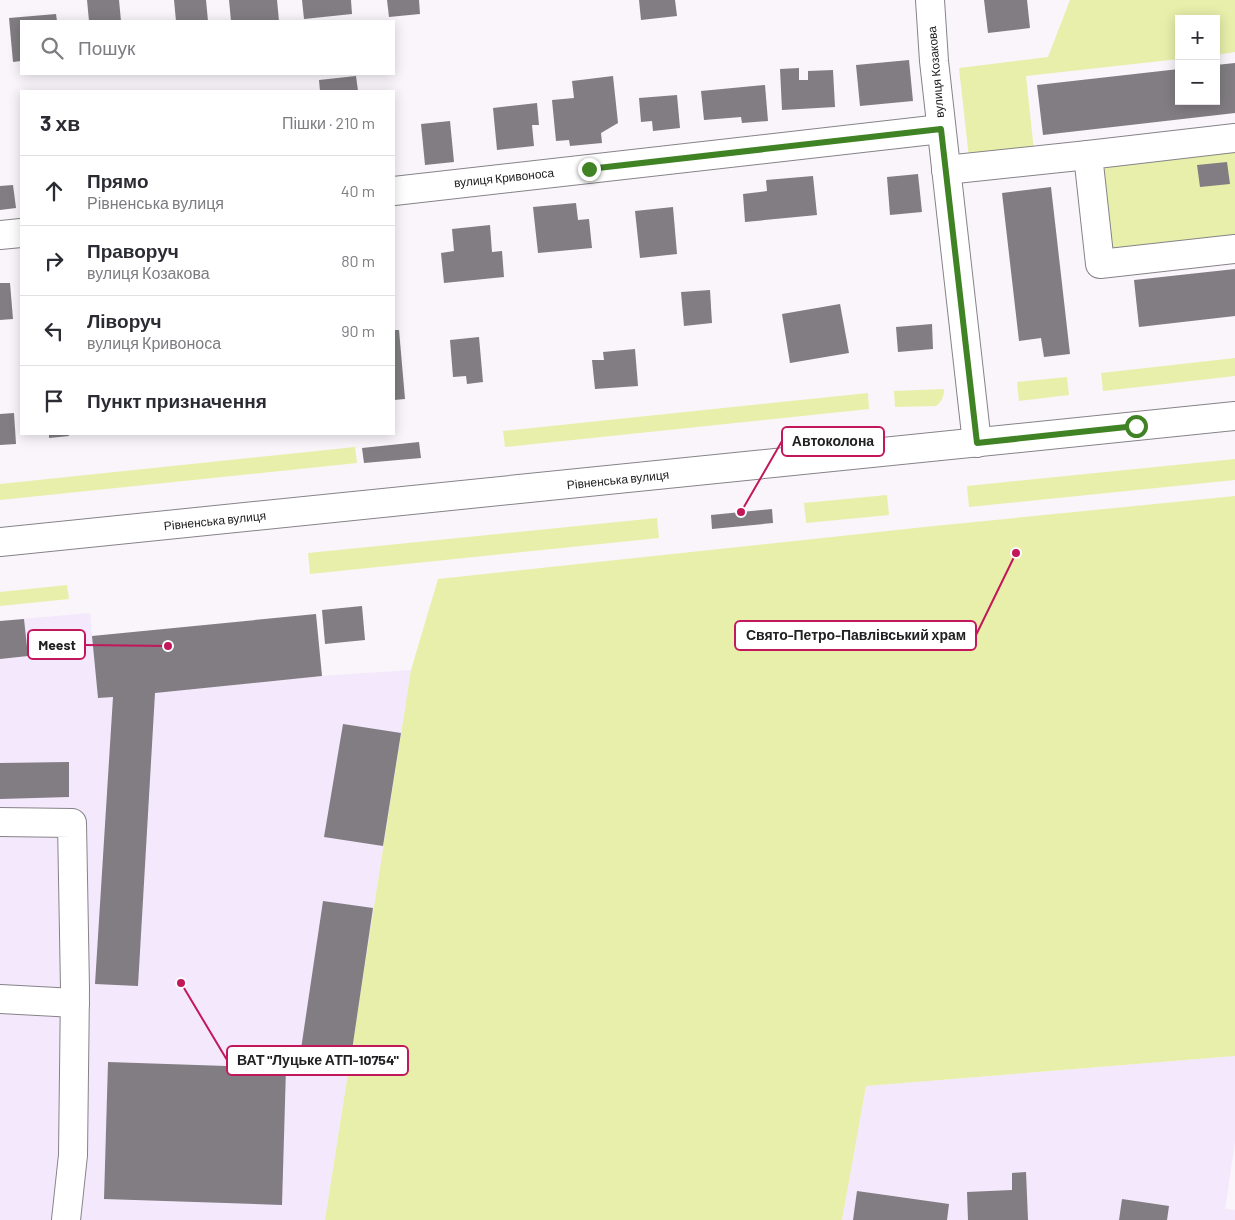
<!DOCTYPE html>
<html lang="uk">
<head>
<meta charset="utf-8">
<style>
  :root { --surface:#fff; --page:#f7f7f7; --text:#2b2b33; --muted:#7c7c81; --line:#e1e1e2 }
  body { margin:0; font-family:Barlow,sans-serif; background:var(--page); color:var(--text) }
  .controls { position:absolute; right:15px; top:15px; display:grid; overflow:hidden; border-radius:0px; box-shadow:0 2px 12px #0003 }
  .controls button { width:45px; height:45px; display:grid; place-items:center; padding:0; border:0; border-bottom:1px solid var(--line); background:var(--surface); color:var(--text); font:25px sans-serif }
  .stop { position:absolute; width:15px; height:15px; margin:-11px; border:4px solid #408325; border-radius:50%; background:#fff }
  .stop.end { background:#408325; border-color:#fff; box-shadow:0 1px 5px #0008 }
  .list { margin:0; padding:0; list-style:none }
  h2 { display:flex; justify-content:space-between; align-items:center; height:65px; margin:0; padding:0 20px; font-size:21px }
  h2 small { font-size:16px; font-weight:400; color:var(--muted) }
  .list li { display:grid; grid-template-columns:32px 1fr auto; gap:15px; align-items:center; box-sizing:border-box; height:70px; padding:0 20px; border-top:1px solid var(--line) }
  .list b { display:block; font-size:19px; white-space:nowrap }
  .list p { margin:0; font-size:16px; white-space:nowrap; color:var(--muted) }
  .list em { font-size:16px; font-style:normal; color:var(--muted) }
  .icon { flex:none; width:28px; height:28px; fill:none; stroke:currentColor; stroke-width:2; stroke-linecap:round; stroke-linejoin:round }
  .map { position:relative; flex:none; width:1235px; height:1220px; overflow:hidden }
  .search { position:absolute; background:var(--surface); box-shadow:0 2px 12px #0003; left:20px; top:20px; width:375px; height:55px; display:flex; align-items:center; gap:12px; box-sizing:border-box; padding:0 18px; border-radius:0px; color:var(--muted); font-size:19px }
  .panel { position:absolute; background:var(--surface); box-shadow:0 2px 12px #0003; left:20px; top:90px; width:375px; height:345px; border-radius:0px }
  .map>svg:first-child { display:block }
  .industrial { fill:#f4e8fc }
  .green { fill:#e8efaa }
  .building { fill:#817d82 }
  .lines { fill:none; stroke-linecap:round; stroke-linejoin:round }
  .minor-casing { stroke:#868388; stroke-width:30 }
  .major-casing { stroke:#868388; stroke-width:30 }
  .minor { stroke:#fff; stroke-width:28 }
  .major { stroke:#fff; stroke-width:28 }
  .route { stroke:#408325; stroke-width:6 }
  .labels { text-anchor:middle; stroke-width:4; stroke-linejoin:round; paint-order:stroke }
  .street-label { font-size:12px; fill:#212022; stroke:#fff }
  .leader { fill:none; stroke:#c2185b; stroke-width:2 }
  .callout-dot { fill:#c2185b; stroke:#fff; stroke-width:2 }
  .callout { fill:#fff; stroke:#c2185b; stroke-width:2 }
  .callout-label { font-size:14px; text-anchor:middle; font-weight:bold; fill:#212022 }
</style>
</head>
<body>
<div class="map">
<svg width="1235" height="1220" viewBox="0 0 1235 1220">
  <rect width="100%" height="100%" fill="#f9f5fb"/>
  <!-- industrial -->
  <g class="industrial">
    <polygon points="90,613 98,698 322,676 411,670 325,1220 0,1220 0,621"/>
    <polygon points="1235,1056 1235,1142 1225,1209 1235,1210 1235,1220 842,1220 866,1086"/>
  </g>
  <!-- green -->
  <g class="green">
    <polygon points="1070,0 1235,0 1235,52 1216,55 1216,19 1179,19 1179,59 1026,76 1034,151 969,158 959,68 1048,57"/>
    <polygon points="1235,148 1235,239 1109,253 1099,163"/>
    <polygon points="1235,358 1235,376 1103,391 1101,373"/>
    <polygon points="1067,377 1069,395 1019,401 1017,382"/>
    <path d="M944,389C944,397 942,401 936,406L895,407L894,391Z"/>
    <polygon points="868,393 869,409 505,447 503,431"/>
    <polygon points="355,447 357,463 0,500 0,484"/>
    <polygon points="1235,459 1235,480 969,507 967,486"/>
    <polygon points="887,495 889,515 806,523 804,503"/>
    <polygon points="1235,496 1235,1056 866,1086 842,1220 325,1220 411,670 438,579 934,526"/>
    <polygon points="657,518 659,538 310,574 308,553"/>
    <polygon points="67,585 69,599 0,606 0,592"/>
  </g>
  <!-- building -->
  <g class="building">
    <polygon points="87,0 119,0 121,21 89,21"/>
    <polygon points="174,0 206,0 208,21 176,21"/>
    <polygon points="229,0 277,0 279,21 231,21"/>
    <polygon points="302,0 351,0 352,14 304,19"/>
    <polygon points="387,0 419,0 420,14 389,17"/>
    <polygon points="639,0 675,0 677,16 641,20"/>
    <polygon points="984,0 1027,0 1030,28 988,33"/>
    <polygon points="56,14 57,21 21,21 21,61 13,62 9,18"/>
    <polygon points="909,60 913,101 860,106 856,65"/>
    <polygon points="1235,63 1235,113 1043,135 1037,85 1179,69 1179,101 1216,101 1216,65"/>
    <polygon points="799,68 799,80 808,80 808,71 833,70 835,107 782,110 780,69"/>
    <polygon points="356,76 358,91 320,91 319,80"/>
    <polygon points="613,76 618,123 601,133 602,143 570,146 569,140 556,141 552,100 574,98 572,81"/>
    <polygon points="765,85 768,121 742,123 741,117 704,120 701,91"/>
    <polygon points="677,95 680,128 653,131 652,121 641,122 639,98"/>
    <polygon points="537,103 539,125 532,125 534,146 497,150 493,108"/>
    <polygon points="450,121 454,162 425,165 421,124"/>
    <polygon points="1227,162 1230,184 1200,187 1197,165"/>
    <polygon points="918,174 922,212 890,215 887,177"/>
    <polygon points="813,176 817,215 745,222 743,194 767,191 766,180"/>
    <polygon points="13,185 16,208 0,210 0,186"/>
    <polygon points="1051,187 1070,354 1044,357 1041,338 1019,341 1002,193"/>
    <polygon points="576,203 578,220 589,219 592,248 538,253 533,207"/>
    <polygon points="673,207 677,254 640,258 635,211"/>
    <polygon points="490,225 492,252 502,251 504,277 444,283 441,253 454,251 452,229"/>
    <polygon points="1235,269 1235,316 1139,327 1134,280"/>
    <polygon points="0,283 10,283 13,319 0,320"/>
    <polygon points="710,290 712,323 684,326 681,292"/>
    <polygon points="840,304 849,353 790,363 782,314"/>
    <polygon points="932,324 933,349 898,352 896,327"/>
    <polygon points="394,330 399,330 405,399 394,400"/>
    <polygon points="479,337 483,382 467,384 466,376 453,377 450,340"/>
    <polygon points="635,349 638,386 595,389 592,360 604,360 603,352"/>
    <polygon points="14,413 16,444 0,445 0,414"/>
    <polygon points="49,434 68,434 69,436 49,438"/>
    <polygon points="419,442 421,458 364,463 362,448"/>
    <polygon points="772,509 773,523 712,529 711,515"/>
    <polygon points="362,606 365,640 325,644 322,610"/>
    <polygon points="316,614 322,676 155,693 138,986 95,984 113,697 98,698 92,636"/>
    <polygon points="24,619 28,656 0,659 0,621"/>
    <polygon points="343,724 401,733 383,846 324,837"/>
    <polygon points="69,762 69,797 0,799 0,763"/>
    <polygon points="323,901 373,908 351,1057 301,1049"/>
    <polygon points="108,1062 286,1068 282,1205 104,1199"/>
    <polygon points="1026,1172 1028,1220 968,1220 967,1192 1012,1190 1012,1173"/>
    <polygon points="857,1191 949,1204 947,1220 853,1220"/>
    <polygon points="1122,1199 1169,1206 1167,1220 1119,1220"/>
  </g>
  <g class="lines">
    <defs>
      <g id="minor">
        <polyline points="930,0 934,61 977,443"/>
        <polyline points="1235,138 1088,155 1100,264 1235,249"/>
        <polyline points="946,170 1088,155"/>
        <polyline points="394,191 941,129"/>
        <polyline points="0,235 21,233"/>
        <polyline points="0,822 72,823 75,989 73,1155 66,1220"/>
        <polyline points="0,999 75,1003"/>
      </g>
      <polyline id="major" points="0,542 1235,416"/>
    </defs>
    <!-- minor casing -->
    <use href="#minor" class="minor-casing"/>
    <!-- major casing -->
    <use href="#major" class="major-casing"/>
    <!-- minor -->
    <use href="#minor" class="minor"/>
    <!-- major -->
    <use href="#major" class="major"/>
  </g>
  <g class="lines">
    <!-- route -->
    <polyline class="route" points="589,169 941,129 977,443 1136,426"/>
  </g>
  <g class="labels">
    <!-- street labels -->
    <g class="street-label">
      <text transform="translate(936 72) rotate(-95)" y="4">вулиця Козакова</text>
      <text transform="translate(504 178) rotate(-6)" y="4">вулиця Кривоноса</text>
      <text transform="translate(618 480) rotate(-6)" y="4">Рівненська вулиця</text>
      <text transform="translate(215 521) rotate(-6)" y="4">Рівненська вулиця</text>
    </g>
  </g>
  <!-- callouts -->
  <path class="leader" d="M741 512L782 441M1016 553L976 635M168 646L85 645M181 983L227 1060"/>
  <g class="callout-dot">
    <circle cx="741" cy="512" r="5"/>
    <circle cx="1016" cy="553" r="5"/>
    <circle cx="168" cy="646" r="5"/>
    <circle cx="181" cy="983" r="5"/>
  </g>
  <g class="callout">
    <rect x="782" y="427" width="102" height="29" rx="5"/>
    <rect x="735" y="621" width="241" height="29" rx="5"/>
    <rect x="28" y="630" width="57" height="29" rx="5"/>
    <rect x="227" y="1046" width="181" height="29" rx="5"/>
  </g>
  <g class="callout-label">
    <text x="833" y="446">Автоколона</text>
    <text x="856" y="640">Свято-Петро-Павлівський храм</text>
    <text x="57" y="650">Meest</text>
    <text x="318" y="1065">ВАТ "Луцьке АТП-10754"</text>
  </g>
</svg>
<div class="controls">
<button>+</button>
<button>−</button>
</div>
<div class="stop" style="left:1136px;top:426px"></div>
<div class="stop end" style="left:589px;top:169px"></div>
<div class="search"><svg class="icon" aria-label="search" viewBox="0 0 24 24"><circle cx="10" cy="10" r="6"/><path d="M15 15l6 6"/></svg>Пошук</div>
<section class="panel">
<h2>3 хв<small>Пішки · 210 m</small></h2>
<ul class="list">
<li><svg class="icon" aria-label="ahead" viewBox="0 0 24 24"><path d="M12 20V5M6 11l6-6 6 6"/></svg><div><b>Прямо</b><p>Рівненська вулиця</p></div><em>40 m</em></li>
<li><svg class="icon" aria-label="right" viewBox="0 0 24 24"><path d="M7 20v-9h11M14 6l5 5-5 5"/></svg><div><b>Праворуч</b><p>вулиця Козакова</p></div><em>80 m</em></li>
<li><svg class="icon" aria-label="left" viewBox="0 0 24 24"><path d="M17 20v-9H6M10 6l-5 5 5 5"/></svg><div><b>Ліворуч</b><p>вулиця Кривоноса</p></div><em>90 m</em></li>
<li><svg class="icon" aria-label="arrive" viewBox="0 0 24 24"><path d="M6 21V4h12l-3 4 3 4H6"/></svg><div><b>Пункт призначення</b></div></li>
</ul>
</section>
</div>
</body>
</html>
